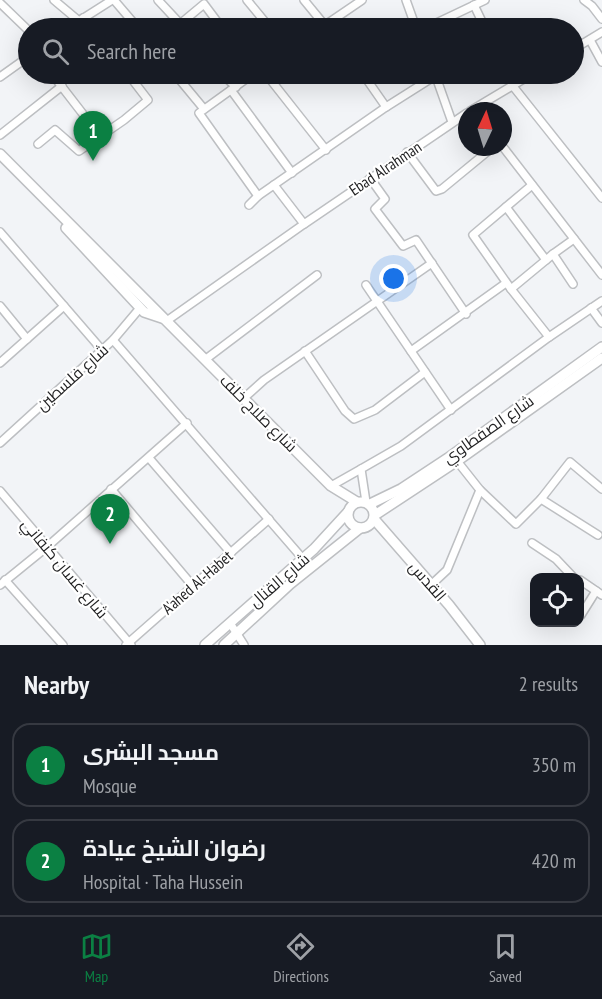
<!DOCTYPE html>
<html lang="en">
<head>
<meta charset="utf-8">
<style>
  :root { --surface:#171b24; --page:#20242c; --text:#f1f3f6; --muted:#9ea1a6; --line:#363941; --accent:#0b8043 }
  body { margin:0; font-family:"PT Sans Narrow",Cairo,sans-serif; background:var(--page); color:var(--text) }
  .controls { position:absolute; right:18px; bottom:18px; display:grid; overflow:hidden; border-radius:12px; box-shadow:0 6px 24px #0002 }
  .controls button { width:54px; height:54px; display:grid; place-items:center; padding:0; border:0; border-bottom:2px solid var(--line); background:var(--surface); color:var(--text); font:30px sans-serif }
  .compass { position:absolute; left:458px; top:102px; width:54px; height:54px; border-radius:50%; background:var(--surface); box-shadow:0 6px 24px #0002; rotate:4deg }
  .you { position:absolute; left:394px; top:279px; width:21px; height:21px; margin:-15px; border:4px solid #fff; border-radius:50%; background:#1a73e8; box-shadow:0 0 0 9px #1a73e833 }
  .badge { display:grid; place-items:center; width:39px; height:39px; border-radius:50%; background:var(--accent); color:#fff; font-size:20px; font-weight:700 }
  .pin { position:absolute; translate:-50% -50px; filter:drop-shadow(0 2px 3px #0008) }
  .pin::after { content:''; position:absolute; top:32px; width:21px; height:18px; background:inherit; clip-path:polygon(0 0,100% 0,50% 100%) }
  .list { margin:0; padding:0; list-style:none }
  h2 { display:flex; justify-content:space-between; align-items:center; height:78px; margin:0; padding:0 24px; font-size:26px }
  h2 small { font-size:20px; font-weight:400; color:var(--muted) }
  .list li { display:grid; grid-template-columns:39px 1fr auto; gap:18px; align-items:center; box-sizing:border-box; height:84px; margin:0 12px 12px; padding:0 12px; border:2px solid var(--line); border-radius:18px }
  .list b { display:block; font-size:22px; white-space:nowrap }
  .list p { margin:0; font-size:20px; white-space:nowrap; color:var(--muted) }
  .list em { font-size:20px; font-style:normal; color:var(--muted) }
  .icon { flex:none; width:33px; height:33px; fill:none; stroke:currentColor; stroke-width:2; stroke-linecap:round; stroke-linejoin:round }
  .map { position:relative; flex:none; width:602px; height:645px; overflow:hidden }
  .search { position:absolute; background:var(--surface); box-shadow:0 6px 24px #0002; left:18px; right:18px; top:18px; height:66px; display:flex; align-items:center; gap:15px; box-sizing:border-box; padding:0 21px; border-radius:33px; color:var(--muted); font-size:22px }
  .sheet { height:270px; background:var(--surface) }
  nav { display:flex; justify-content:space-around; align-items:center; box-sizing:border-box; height:84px; border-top:2px solid var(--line); background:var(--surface); font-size:16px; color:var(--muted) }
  nav a { display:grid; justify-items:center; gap:3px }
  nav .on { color:var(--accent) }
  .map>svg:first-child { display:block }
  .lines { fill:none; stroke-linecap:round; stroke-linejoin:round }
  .minor-casing { stroke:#bdbfc2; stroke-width:10 }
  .major-casing { stroke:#bdbfc2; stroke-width:12 }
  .minor { stroke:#fff; stroke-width:7 }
  .major { stroke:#fff; stroke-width:9 }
  .labels { text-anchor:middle; stroke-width:4.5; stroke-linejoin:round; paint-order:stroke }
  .street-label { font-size:16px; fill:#1f1f20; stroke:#fff }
</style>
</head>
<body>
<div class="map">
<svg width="602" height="645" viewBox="0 0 602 645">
  <rect width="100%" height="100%" fill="#f2f4f7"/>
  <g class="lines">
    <defs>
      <g id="minor">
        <polyline points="54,0 79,21"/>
        <polyline points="114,0 138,28"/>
        <polyline points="158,0 184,28"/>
        <polyline points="247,0 270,28"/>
        <polyline points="304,0 327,28"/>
        <polyline points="406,0 416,28"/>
        <polyline points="584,0 592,6 602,19"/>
        <polyline points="0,3 28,30"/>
        <polyline points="474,5 485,28"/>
        <polyline points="83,18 92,28"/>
        <polyline points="180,24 204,4 222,28"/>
        <polyline points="68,28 112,0"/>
        <polyline points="321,28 362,0"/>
        <polyline points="426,28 485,0"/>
        <polyline points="590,40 602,62"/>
        <polyline points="574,49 602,32"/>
        <polyline points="52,74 100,136"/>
        <polyline points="175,74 204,109"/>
        <polyline points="222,74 236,87"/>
        <polyline points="253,74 199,113 258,196"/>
        <polyline points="266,74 326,150"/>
        <polyline points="363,74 386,107 435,76"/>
        <polyline points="435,74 452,122"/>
        <polyline points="507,74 512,85 602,198"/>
        <polyline points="0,77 28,57"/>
        <polyline points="231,90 292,173"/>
        <polyline points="470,111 532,74"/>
        <polyline points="0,135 62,86"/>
        <polyline points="38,144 55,130 79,151 124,120 148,100 128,74"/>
        <polyline points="503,147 602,275"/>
        <polyline points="407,152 436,191 442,189 493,147"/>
        <polyline points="370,178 385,199 375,209 403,246 416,240 466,314"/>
        <polyline points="274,185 304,224 467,113"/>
        <polyline points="532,185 473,235 511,289 549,337"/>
        <polyline points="249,205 258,196 386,107"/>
        <polyline points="506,207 546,260 553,254"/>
        <polyline points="0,232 102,350"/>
        <polyline points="573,284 553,254 574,239"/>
        <polyline points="366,285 451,410"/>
        <polyline points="511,289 546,260"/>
        <polyline points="0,306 27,339"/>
        <polyline points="591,308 602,323"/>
        <polyline points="168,320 304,224"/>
        <polyline points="113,340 310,567"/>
        <polyline points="305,351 345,411 354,419 375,410 425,372"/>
        <polyline points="411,351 506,283"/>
        <polyline points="206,359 317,275"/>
        <polyline points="0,363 64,306"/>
        <polyline points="244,398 264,380 432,263"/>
        <polyline points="0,443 113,340 140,308"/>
        <polyline points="149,458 231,553"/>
        <polyline points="457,461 480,490 516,524 541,499 570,462 602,489"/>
        <polyline points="331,486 361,469"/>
        <polyline points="111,489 192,585"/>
        <polyline points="0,491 131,645"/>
        <polyline points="541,499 598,535"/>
        <polyline points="366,502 361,469 401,446 549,337 602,301"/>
        <polyline points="532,543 556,559 574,578"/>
        <polyline points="5,580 63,645"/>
        <polyline points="580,580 602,595"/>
        <polyline points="0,585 48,546 187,423"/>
        <polyline points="431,585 447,570 480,490"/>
        <polyline points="581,615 596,591"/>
        <polyline points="230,623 244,645"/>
        <polyline points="126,645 269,519"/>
      </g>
      <g id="major">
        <polyline points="0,154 331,486 357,502"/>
        <polyline points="66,228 144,312 162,318"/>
        <circle cx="361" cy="515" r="13"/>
        <polyline points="370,504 401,489 448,458 602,347"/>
        <polyline points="375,515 457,461 602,358"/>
        <polyline points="374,519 449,605 480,645"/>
        <polyline points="205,645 314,549 348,512"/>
        <polyline points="224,645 290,584 360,528"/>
      </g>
    </defs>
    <!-- minor casing -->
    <use href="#minor" class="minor-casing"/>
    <!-- major casing -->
    <use href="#major" class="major-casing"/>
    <!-- minor -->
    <use href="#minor" class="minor"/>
    <!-- major -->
    <use href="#major" class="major"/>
  </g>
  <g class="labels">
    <!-- street labels -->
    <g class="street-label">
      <text transform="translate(385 168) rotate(-34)" y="6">Ebad Alrahman</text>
      <text transform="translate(72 377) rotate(-42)" y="6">شارع فلسطين</text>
      <text transform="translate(259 413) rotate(45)" y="6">شارع صلاح خلف</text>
      <text transform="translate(488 429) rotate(-35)" y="6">شارع الصفطاوي</text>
      <text transform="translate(65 568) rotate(50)" y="6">شارع غسان كنفاني</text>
      <text transform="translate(279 580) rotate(-41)" y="6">شارع القنال</text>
      <text transform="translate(428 581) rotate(49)" y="6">القدس</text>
      <text transform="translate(197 582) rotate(-41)" y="6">A'ahed Al-Habet</text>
    </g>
  </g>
</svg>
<div class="controls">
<button><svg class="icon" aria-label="locate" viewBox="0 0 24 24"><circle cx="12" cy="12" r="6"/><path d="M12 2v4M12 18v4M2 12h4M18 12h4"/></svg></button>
</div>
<svg class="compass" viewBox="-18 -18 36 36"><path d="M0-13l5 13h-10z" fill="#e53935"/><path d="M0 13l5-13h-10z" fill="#9ea1a6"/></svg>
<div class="you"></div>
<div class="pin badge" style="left:93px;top:161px">1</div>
<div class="pin badge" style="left:110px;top:544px">2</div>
<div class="search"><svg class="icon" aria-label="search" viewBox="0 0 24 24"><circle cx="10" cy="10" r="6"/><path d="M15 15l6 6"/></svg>Search here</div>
</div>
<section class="sheet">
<h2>Nearby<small>2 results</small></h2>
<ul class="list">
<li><span class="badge">1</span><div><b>مسجد البشرى</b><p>Mosque</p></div><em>350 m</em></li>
<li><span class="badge">2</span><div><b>رضوان الشيخ عيادة</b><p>Hospital · Taha Hussein</p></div><em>420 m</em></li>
</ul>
</section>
<nav>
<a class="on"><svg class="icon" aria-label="map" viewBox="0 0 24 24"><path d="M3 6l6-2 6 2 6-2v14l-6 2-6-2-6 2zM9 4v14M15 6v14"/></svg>Map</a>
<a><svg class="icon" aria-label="directions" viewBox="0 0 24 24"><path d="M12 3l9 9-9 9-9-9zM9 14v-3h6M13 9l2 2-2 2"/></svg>Directions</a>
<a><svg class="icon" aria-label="saved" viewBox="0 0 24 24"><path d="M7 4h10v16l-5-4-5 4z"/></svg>Saved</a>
</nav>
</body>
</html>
